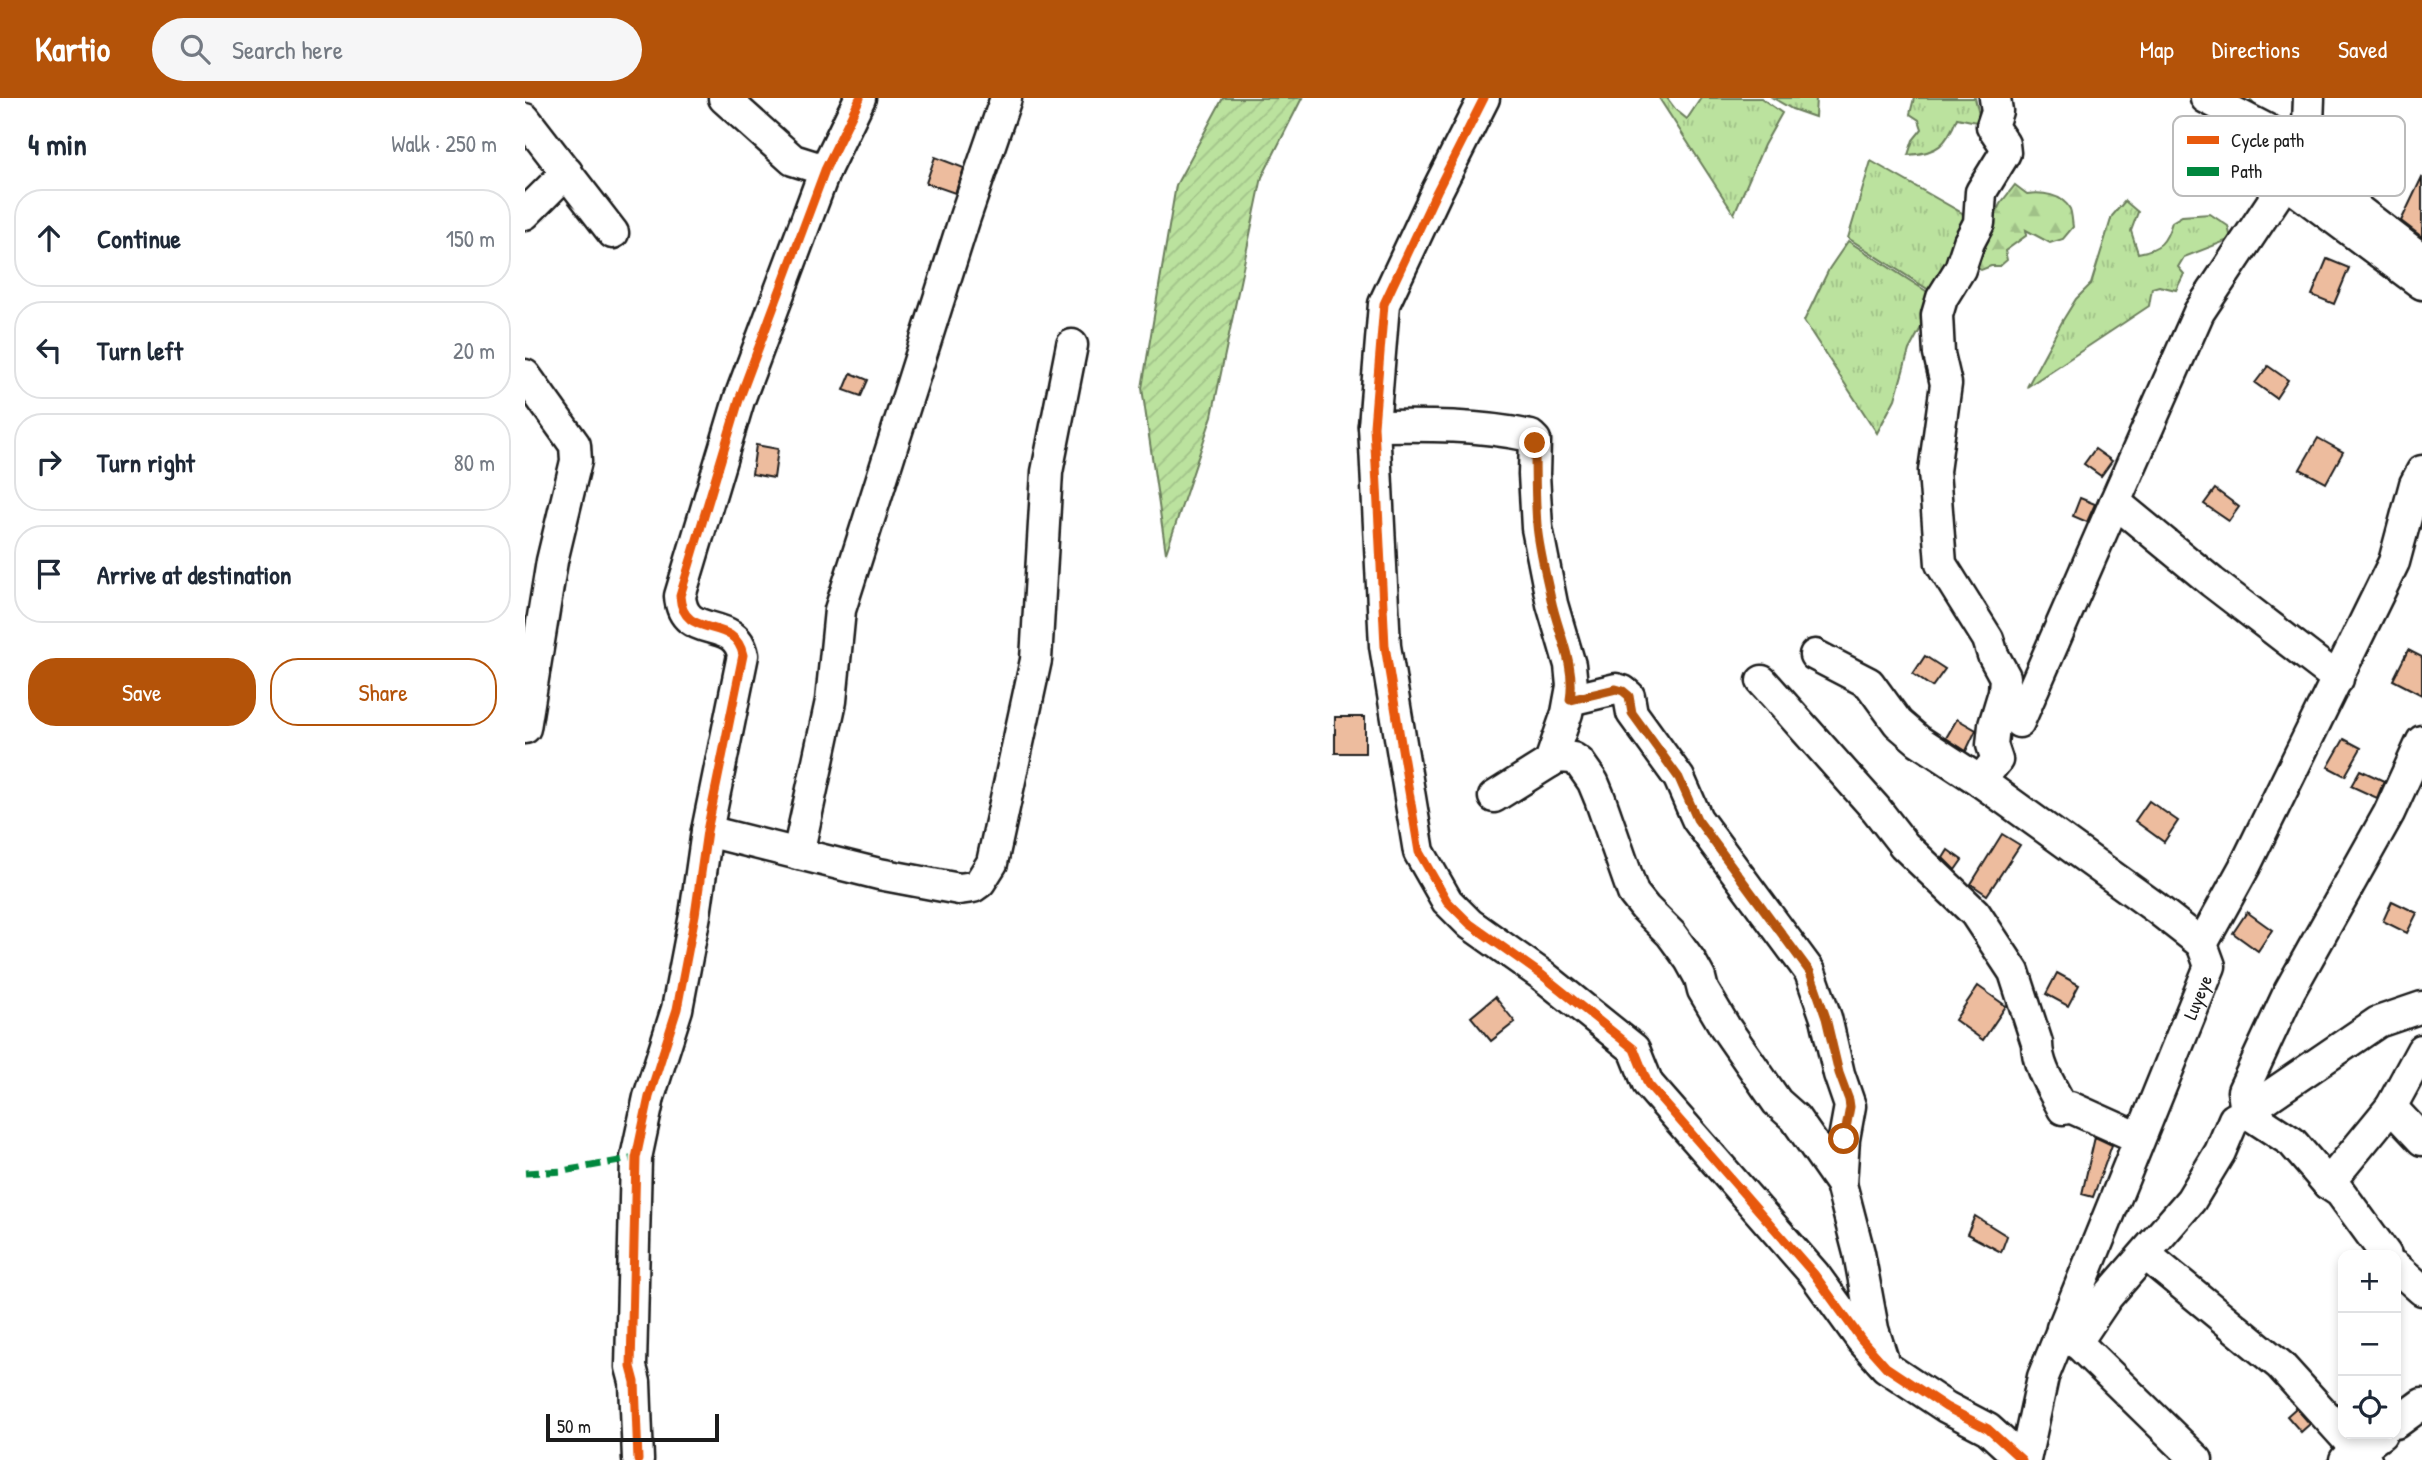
<!DOCTYPE html>
<html lang="en">
<head>
<meta charset="utf-8">
<style>
  :root { --surface:#fff; --page:#f6f6f7; --text:#1f2937; --muted:#747a83; --line:#e0e1e3; --accent:#b45309 }
  body { margin:0; font-family:"Patrick Hand",sans-serif; background:var(--page); color:var(--text) }
  .controls { position:absolute; right:21px; bottom:21px; display:grid; overflow:hidden; border-radius:14px; box-shadow:0 4px 10px #0003 }
  .controls button { width:63px; height:63px; display:grid; place-items:center; padding:0; border:0; border-bottom:2px solid var(--line); background:var(--surface); color:var(--text); font:35px sans-serif }
  .scale { position:absolute; left:21px; bottom:18px; width:173px; box-sizing:border-box; padding-left:7px; border:4px solid #1c1c1c; border-top:0; font-size:19px; line-height:24px; white-space:nowrap; color:#1c1c1c; -webkit-text-stroke:5px #fff; paint-order:stroke }
  .stop { position:absolute; width:21px; height:21px; margin:-16px; border:5px solid #b45309; border-radius:50%; background:#fff }
  .stop.end { background:#b45309; border-color:#fff; box-shadow:0 2px 7px #0008 }
  .list { margin:0; padding:0; list-style:none }
  h2 { display:flex; justify-content:space-between; align-items:center; height:91px; margin:0; padding:0 28px; font-size:30px }
  h2 small { font-size:23px; font-weight:400; color:var(--muted) }
  .list li { display:grid; grid-template-columns:46px 1fr auto; gap:21px; align-items:center; box-sizing:border-box; height:98px; margin:0 14px 14px; padding:0 14px; border:2px solid var(--line); border-radius:28px }
  .list b { display:block; font-size:26px; white-space:nowrap }
  .list em { font-size:23px; font-style:normal; color:var(--muted) }
  .actions { display:flex; gap:14px; padding:21px 28px }
  .actions a { flex:1; padding:16px 0; border:2px solid var(--accent); border-radius:28px; text-align:center; font-size:24px; color:var(--accent) }
  .actions .main { background:var(--accent); color:#fff }
  .icon { flex:none; width:38px; height:38px; fill:none; stroke:currentColor; stroke-width:2; stroke-linecap:round; stroke-linejoin:round }
  .map { position:relative; flex:none; width:1897px; height:1362px; overflow:hidden }
  header { display:flex; align-items:center; gap:42px; box-sizing:border-box; height:98px; padding:0 35px; background:var(--accent); color:#fff }
  header strong { font-size:33px }
  nav { display:flex; gap:38px; margin-inline-start:auto; font-size:24px }
  .search { width:490px; height:63px; background:var(--page); display:flex; align-items:center; gap:18px; box-sizing:border-box; padding:0 24px; border-radius:38px; color:var(--muted); font-size:26px }
  main { display:flex }
  aside { flex:1; background:var(--surface) }
  .map>svg:first-child { display:block }
  .grass { fill:url(#grass-tufts); stroke:#6c7f5d; stroke-width:2 }
  .forest { fill:url(#forest-firs); stroke:#6c7f5d; stroke-width:2 }
  .garden { fill:url(#garden-furrows); stroke:#6c7f5d; stroke-width:2 }
  .building { fill:#edbc9e; stroke:#1c1c1c; stroke-width:2 }
  .lines { fill:none; stroke-linecap:round; stroke-linejoin:round }
  .minor-casing { stroke:#1c1c1c; stroke-width:35 }
  .minor { stroke:#fff; stroke-width:30 }
  .quiet { stroke:#00873e; stroke-width:7; stroke-dasharray:14 7; stroke-linecap:butt }
  .cycleway-casing { stroke:#fff; stroke-width:13 }
  .cycleway { stroke:#e8590c; stroke-width:9 }
  .route { stroke:#b45309; stroke-width:9 }
  .labels { text-anchor:middle; stroke-width:6; stroke-linejoin:round; paint-order:stroke }
  .street-label { font-size:19px; fill:#1c1c1c; stroke:#fff }
  .key { fill:#fff; stroke:#bbb; stroke-width:2 }
  .key-label { font-size:19px; fill:#1c1c1c }
</style>
</head>
<body>
<header>
<strong>Kartio</strong>
<div class="search"><svg class="icon" aria-label="search" viewBox="0 0 24 24"><circle cx="10" cy="10" r="6"/><path d="M15 15l6 6"/></svg>Search here</div>
<nav><a>Map</a><a>Directions</a><a>Saved</a></nav>
</header>
<main>
<aside>
<h2>4 min<small>Walk · 250 m</small></h2>
<ul class="list">
<li><svg class="icon" aria-label="ahead" viewBox="0 0 24 24"><path d="M12 20V5M6 11l6-6 6 6"/></svg><div><b>Continue</b></div><em>150 m</em></li>
<li><svg class="icon" aria-label="left" viewBox="0 0 24 24"><path d="M17 20v-9H6M10 6l-5 5 5 5"/></svg><div><b>Turn left</b></div><em>20 m</em></li>
<li><svg class="icon" aria-label="right" viewBox="0 0 24 24"><path d="M7 20v-9h11M14 6l5 5-5 5"/></svg><div><b>Turn right</b></div><em>80 m</em></li>
<li><svg class="icon" aria-label="arrive" viewBox="0 0 24 24"><path d="M6 21V4h12l-3 4 3 4H6"/></svg><div><b>Arrive at destination</b></div></li>
</ul>
<div class="actions"><a class="main">Save</a><a>Share</a></div>
</aside>
<div class="map">
<svg width="1897" height="1362" viewBox="0 0 1897 1362">
  <defs>
    <pattern id="grass-tufts" width="24" height="20" patternUnits="userSpaceOnUse" patternTransform="scale(1.75)"><rect width="24" height="20" fill="#bbe29e"/><path d="M3 7l-1-3M5 7V3M7 7l1-3M15 17l-1-3M17 17v-4M19 17l1-3" fill="none" stroke="#a0c188"/></pattern>
    <pattern id="forest-firs" width="22" height="20" patternUnits="userSpaceOnUse" patternTransform="scale(1.75)"><rect width="22" height="20" fill="#bbe29e"/><path d="M5 1l3.5 6h-7zM16 11l3.5 6h-7z" fill="#a0c188"/></pattern>
    <pattern id="garden-furrows" width="10" height="10" patternUnits="userSpaceOnUse" patternTransform="scale(1.75)"><rect width="10" height="10" fill="#bbe29e"/><path d="M-1 1l2-2M0 10L10 0M9 11l2-2" fill="none" stroke="#a0c188"/></pattern>
  </defs>
  <rect width="100%" height="100%" fill="#fff"/>
  <filter id="ink" filterUnits="userSpaceOnUse"><feTurbulence type="fractalNoise" baseFrequency=".0143" numOctaves="2"/><feDisplacementMap in="SourceGraphic" scale="14" xChannelSelector="R" yChannelSelector="G"/><feConvolveMatrix kernelMatrix="1 2 1 2 8 2 1 2 1" color-interpolation-filters="sRGB"/></filter>
  <g filter="url(#ink)">
    <!-- grass -->
    <g class="grass">
      <polygon points="1134,0 1142,0 1151,12 1162,21 1176,0 1236,0 1257,15 1239,47 1209,116"/>
      <polygon points="1248,0 1291,0 1290,19 1267,11"/>
      <path d="M1389,0H1450L1456,25L1432,20C1421,47 1413,55 1383,57L1388,42L1397,31L1394,22L1385,16Z"/>
      <polygon points="1346,63 1451,123 1412,197 1323,140"/>
      <path d="M1600,103L1613,114L1606,133L1613,155C1635,151 1641,145 1647,124L1657,118L1685,116L1703,128L1706,141L1659,159L1653,169L1659,176L1651,192L1634,188L1627,190L1624,208L1502,289L1538,222L1551,201L1566,186L1587,118Z"/>
      <polygon points="1323,143 1412,200 1384,252 1370,301 1352,335 1279,223 1304,171"/>
    </g>
    <!-- forest -->
    <g class="forest">
      <polygon points="1726,2 1734,13 1732,37 1738,50 1754,52 1759,33 1776,22 1768,64 1744,80 1733,71 1728,62 1719,66 1708,60 1703,48 1708,38 1703,25 1717,18"/>
      <path d="M1490,87L1502,96C1517,94 1537,96 1545,111C1547,116 1547,124 1548,129L1538,141L1525,145L1501,132L1502,137L1480,153L1482,162L1475,168H1466L1456,172L1447,166L1475,106Z"/>
    </g>
    <!-- garden -->
    <polygon class="garden" points="698,0 777,0 737,79 687,318 641,455 617,290 651,87"/>
    <!-- building -->
    <g class="building">
      <polygon points="410,59 439,70 430,95 401,85"/>
      <polygon points="1897,79 1897,139 1876,123"/>
      <polygon points="1802,161 1824,170 1809,206 1787,197"/>
      <polygon points="1743,268 1763,282 1751,300 1730,285"/>
      <polygon points="326,275 343,282 336,298 319,292"/>
      <polygon points="1793,340 1818,354 1801,385 1775,371"/>
      <polygon points="231,347 253,351 249,380 227,376"/>
      <polygon points="1570,351 1587,363 1576,378 1559,366"/>
      <polygon points="1690,391 1714,409 1704,423 1679,406"/>
      <polygon points="1555,400 1570,406 1562,424 1548,418"/>
      <polygon points="1883,552 1897,559 1897,597 1868,582"/>
      <polygon points="1400,558 1420,571 1407,589 1388,576"/>
      <rect x="810" y="619" width="30" height="36"/>
      <polygon points="1432,621 1451,632 1441,653 1421,640"/>
      <polygon points="1819,641 1836,650 1820,678 1803,669"/>
      <polygon points="1835,672 1859,683 1852,700 1826,688"/>
      <polygon points="1624,703 1653,723 1639,744 1610,723"/>
      <polygon points="1477,736 1495,747 1462,797 1446,786"/>
      <polygon points="1423,752 1437,762 1430,772 1418,760"/>
      <polygon points="1867,803 1892,815 1882,835 1858,823"/>
      <polygon points="1722,814 1747,832 1733,853 1708,835"/>
      <polygon points="1532,875 1554,887 1543,908 1521,896"/>
      <polygon points="1453,888 1481,908 1458,942 1430,922"/>
      <polygon points="970,899 990,924 966,943 946,919"/>
      <polygon points="1570,1039 1587,1047 1568,1099 1557,1096"/>
      <polygon points="1450,1118 1482,1138 1476,1154 1442,1136"/>
      <polygon points="1771,1310 1785,1326 1776,1334 1762,1318"/>
    </g>
    <g class="lines">
      <defs>
        <g id="minor">
          <polyline points="199,0 268,62 300,72"/>
          <polyline points="959,0 912,93 859,206 849,328 860,548 894,754 922,803 945,826 1017,877 1109,951 1123,986 1289,1176 1336,1241 1361,1269 1421,1309 1463,1331 1497,1362"/>
          <polyline points="1681,0 1782,52 1833,112 1897,161"/>
          <polyline points="1784,0 1782,52 1674,214 1590,404 1687,484 1813,581"/>
          <polyline points="0,21 88,135"/>
          <polyline points="1760,84 1897,186"/>
          <polyline points="0,116 42,74"/>
          <polyline points="0,277 50,347 51,363 27,463 0,630"/>
          <path d="M849,328C901,327 955,327 1006,338L1010,342L1009,376L1012,430L1027,506L1045,567L1047,588L1042,615L1025,664"/>
          <polyline points="1290,557 1344,585 1373,625 1394,643 1455,683 1631,810 1677,846"/>
          <path d="M1237,583L1351,711L1379,747L1450,815L1489,874L1512,945C1512,969 1528,991 1538,1011L1545,1009L1614,1040"/>
          <polyline points="1045,602 1091,591 1098,593 1104,598 1107,615 1154,680 1172,721 1285,874 1301,920 1314,976 1325,1008 1319,1041 1316,1086"/>
          <polyline points="1494,624 1590,404"/>
          <polyline points="1455,683 1472,662 1467,647 1469,627 1479,594 1480,579 1468,557 1463,541 1416,466 1409,373 1421,286 1414,256 1412,217 1417,200 1435,171 1444,144 1454,125 1456,94 1480,55 1479,46 1467,28 1472,13 1470,0"/>
          <polyline points="969,699 1033,659 1048,660 1054,664 1068,684 1075,701 1108,795 1120,810 1146,836 1165,862 1175,880 1178,892 1200,929 1252,1004 1270,1020 1316,1086 1334,1155 1348,1231 1357,1259"/>
          <polyline points="182,733 354,776 434,791 448,789 455,784 467,765 511,562 522,374 547,247"/>
          <polyline points="273,756 306,603 315,512 440,119 481,0"/>
          <polyline points="1866,1009 1897,1042"/>
          <polyline points="1803,1086 1866,1009 1897,952"/>
          <polyline points="1620,1156 1755,1267 1841,1362"/>
          <polyline points="1861,1157 1815,1094 1803,1086 1767,1044 1721,1014 1853,924 1897,909"/>
          <polyline points="1871,1169 1897,1192"/>
          <polyline points="1537,1230 1672,1362"/>
          <polyline points="1551,1245 1582,1199 1666,1102 1695,1054 1709,1021 1721,1014 1718,993 1765,892 1864,715 1897,643"/>
          <polyline points="1871,1325 1897,1306"/>
          <path d="M113,1362L110,1284L106,1269L111,1060L124,999L152,911L170,817L182,733L218,557C210,516 158,544 155,498L214,302L300,72L335,0"/>
          <path id="s1" d="M1500,1362L1518,1279L1685,868L1677,846L1720,768L1869,464L1890,386L1897,373"/>
          <polyline points="1820,1362 1856,1336"/>
        </g>
      </defs>
      <!-- minor casing -->
      <use href="#minor" class="minor-casing"/>
      <!-- minor -->
      <use href="#minor" class="minor"/>
      <!-- quiet -->
      <polyline class="quiet" points="0,1075 38,1073 111,1060"/>
      <defs>
        <g id="cycleway">
          <polyline points="959,0 912,93 859,206 849,328 860,548 894,754 922,803 945,826 1017,877 1109,951 1123,986 1289,1176 1336,1241 1361,1269 1421,1309 1463,1331 1497,1362"/>
          <path d="M113,1362L110,1284L106,1269L111,1060L124,999L152,911L170,817L182,733L218,557C210,516 158,544 155,498L214,302L300,72L335,0"/>
        </g>
      </defs>
      <!-- cycleway casing -->
      <use href="#cycleway" class="cycleway-casing"/>
      <!-- cycleway -->
      <use href="#cycleway" class="cycleway"/>
    </g>
  </g>
  <g class="lines" filter="url(#ink)">
    <!-- route -->
    <path class="route" d="M1010,345C1010,372 1010,399 1012,427C1014,451 1021,477 1026,501C1033,535 1051,566 1045,602L1091,591L1098,593L1104,598L1107,615L1154,680L1172,721L1285,874L1301,920L1314,975L1324,1002L1325,1009L1319,1041"/>
  </g>
  <g class="labels">
    <!-- street labels -->
    <g class="street-label">
      <text dy="7" stroke="none"><textPath href="#s1" startOffset="495">Luyeye</textPath></text>
    </g>
  </g>
  <!-- legend -->
  <rect x="1648" y="18" width="232" height="80" rx="10" class="key"/>
  <rect x="1662" y="38" width="32" height="8" fill="#e8590c"/>
  <rect x="1662" y="69" width="32" height="9" fill="#00873e"/>
  <g class="key-label">
    <text x="1706" y="49">Cycle path</text>
    <text x="1706" y="80">Path</text>
  </g>
</svg>
<div class="controls">
<button>+</button>
<button>−</button>
<button><svg class="icon" aria-label="locate" viewBox="0 0 24 24"><circle cx="12" cy="12" r="6"/><path d="M12 2v4M12 18v4M2 12h4M18 12h4"/></svg></button>
</div>
<div class="scale">50 m</div>
<div class="stop" style="left:1319px;top:1041px"></div>
<div class="stop end" style="left:1010px;top:345px"></div>
</div>
</main>
</body>
</html>
